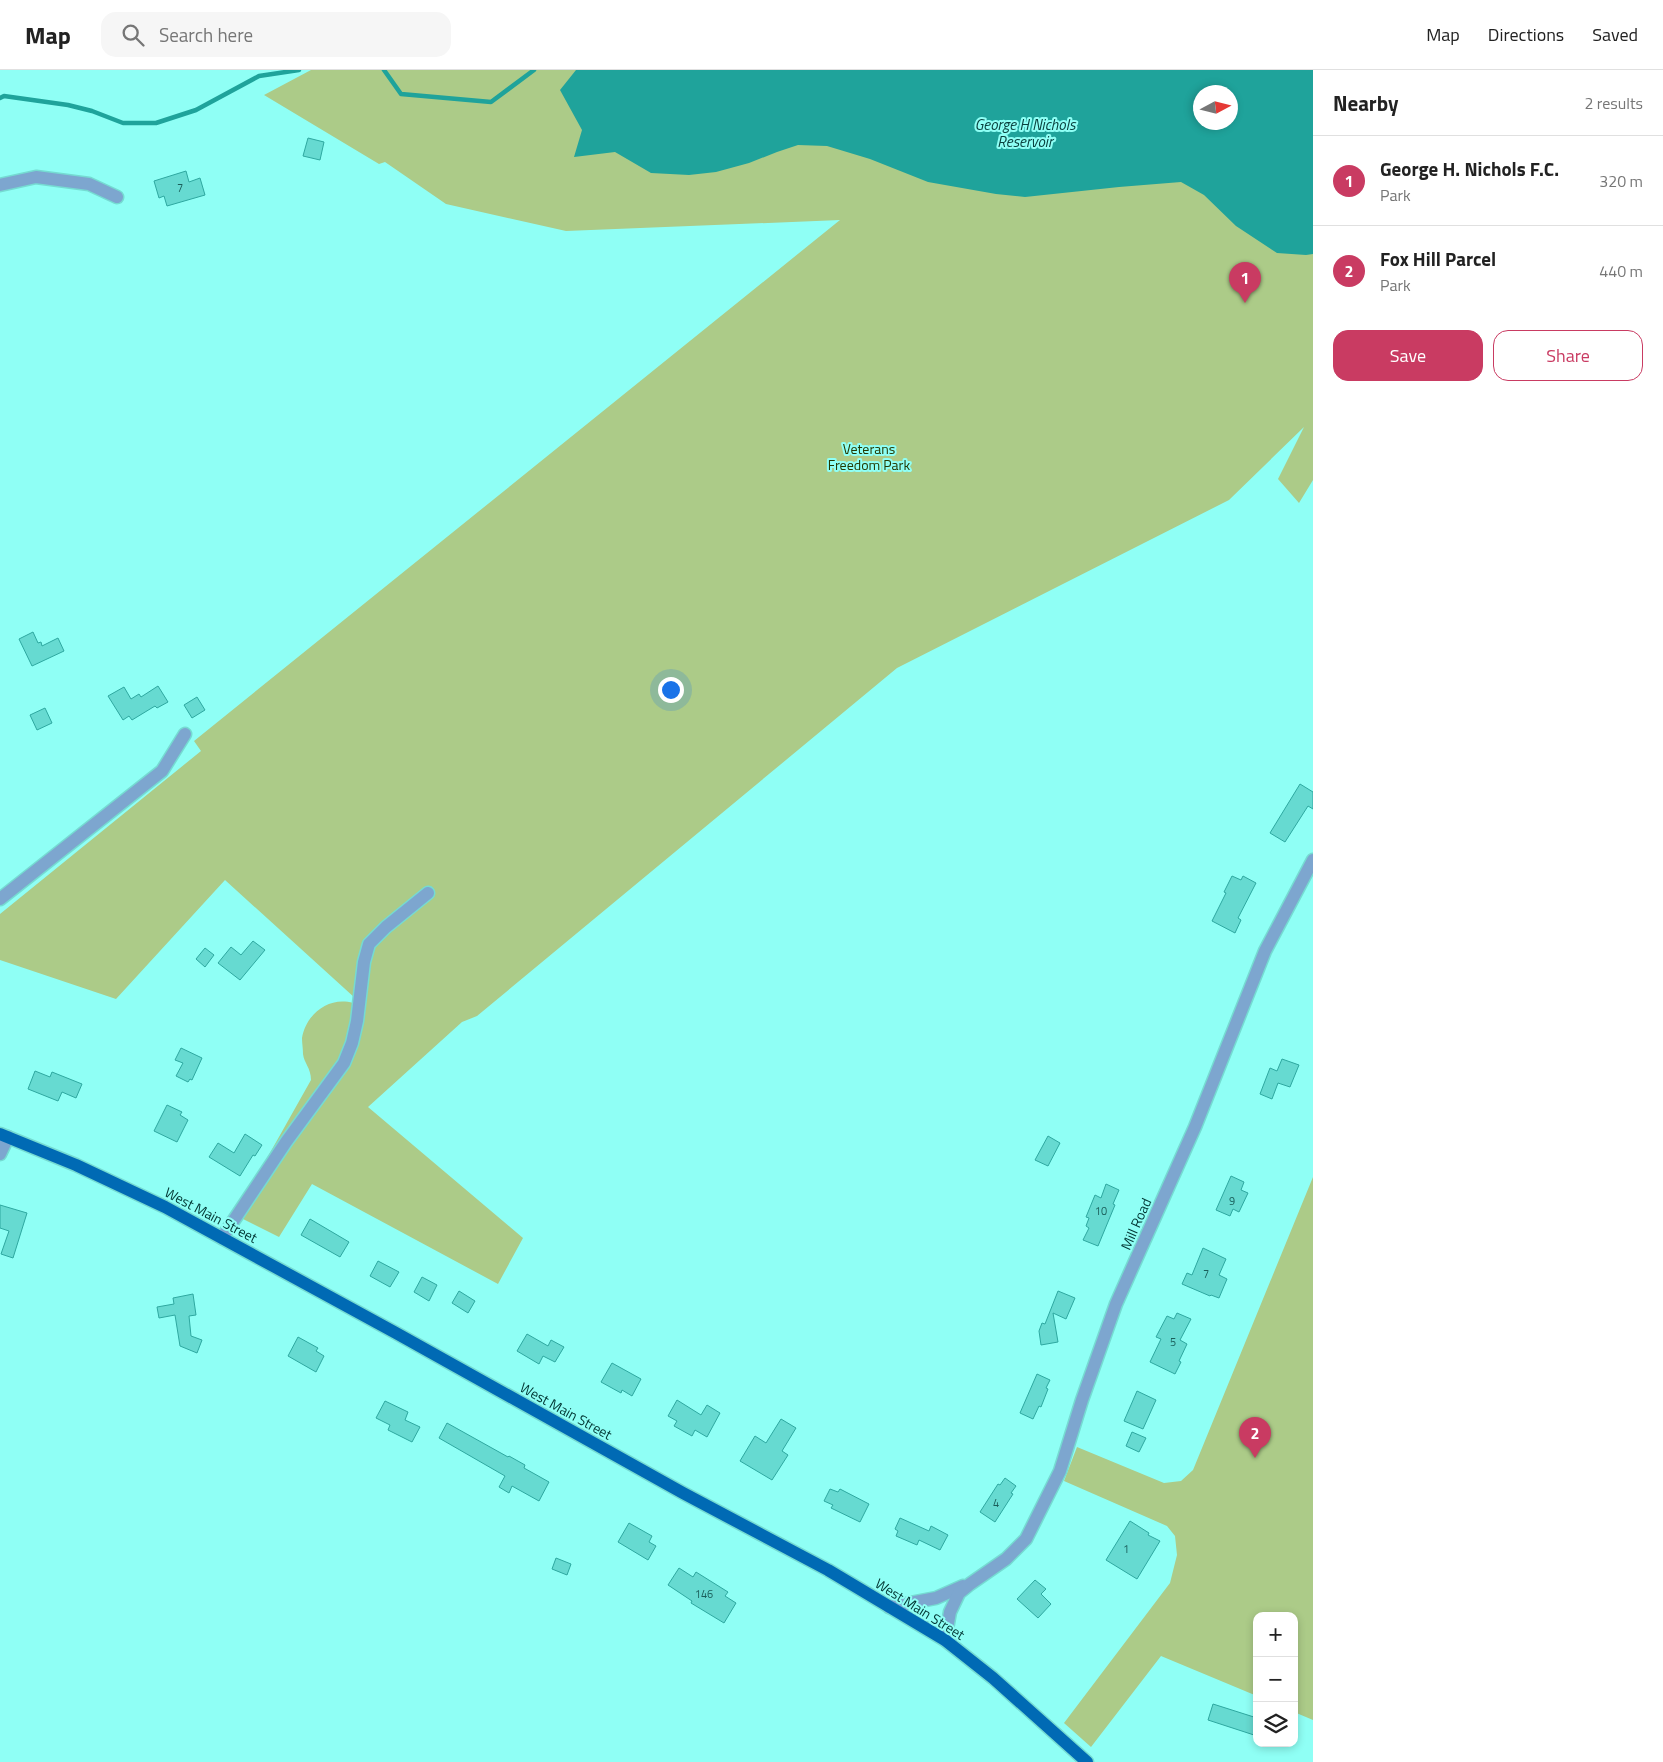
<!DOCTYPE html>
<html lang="en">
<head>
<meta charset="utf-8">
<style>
  :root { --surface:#fff; --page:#f6f6f6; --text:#222; --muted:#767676; --line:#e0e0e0; --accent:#c93b62 }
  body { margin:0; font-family:"Titillium Web",sans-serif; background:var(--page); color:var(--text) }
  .controls { position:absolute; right:15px; bottom:15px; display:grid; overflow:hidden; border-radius:10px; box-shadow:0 2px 8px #0003 }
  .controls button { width:45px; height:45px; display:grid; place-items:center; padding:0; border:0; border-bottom:1px solid var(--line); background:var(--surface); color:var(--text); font:25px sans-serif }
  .compass { position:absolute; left:1193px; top:15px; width:45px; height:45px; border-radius:50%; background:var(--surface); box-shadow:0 2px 8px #0003; rotate:83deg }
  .you { position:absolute; left:670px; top:619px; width:18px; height:18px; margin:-12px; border:4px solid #fff; border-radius:50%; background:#1a73e8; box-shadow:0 0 0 8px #1a73e833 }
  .badge { display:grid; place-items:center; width:32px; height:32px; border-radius:50%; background:var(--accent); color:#fff; font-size:16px; font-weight:700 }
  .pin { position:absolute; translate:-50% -41px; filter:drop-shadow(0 1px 2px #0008) }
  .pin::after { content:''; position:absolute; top:26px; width:18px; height:15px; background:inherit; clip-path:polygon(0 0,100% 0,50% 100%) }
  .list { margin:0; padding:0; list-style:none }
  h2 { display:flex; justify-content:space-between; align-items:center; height:65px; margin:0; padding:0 20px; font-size:21px }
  h2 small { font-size:16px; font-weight:400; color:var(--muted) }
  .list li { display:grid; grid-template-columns:32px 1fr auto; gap:15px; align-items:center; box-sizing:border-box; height:90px; padding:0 20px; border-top:1px solid var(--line) }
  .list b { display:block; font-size:19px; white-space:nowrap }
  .list p { margin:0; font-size:16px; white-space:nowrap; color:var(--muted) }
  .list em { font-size:16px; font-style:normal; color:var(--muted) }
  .actions { display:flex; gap:10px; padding:15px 20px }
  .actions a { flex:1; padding:11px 0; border:1px solid var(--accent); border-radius:15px; text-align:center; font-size:18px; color:var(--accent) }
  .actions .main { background:var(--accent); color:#fff }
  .icon { flex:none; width:28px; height:28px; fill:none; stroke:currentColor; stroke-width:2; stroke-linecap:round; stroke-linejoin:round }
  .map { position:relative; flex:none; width:1313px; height:1692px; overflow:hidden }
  header { display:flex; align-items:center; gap:30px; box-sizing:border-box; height:70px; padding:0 25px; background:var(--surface); border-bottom:1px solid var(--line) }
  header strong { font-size:24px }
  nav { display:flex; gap:28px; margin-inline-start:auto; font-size:18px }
  .search { width:350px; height:45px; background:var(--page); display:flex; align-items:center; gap:12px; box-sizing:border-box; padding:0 18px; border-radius:15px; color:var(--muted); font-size:19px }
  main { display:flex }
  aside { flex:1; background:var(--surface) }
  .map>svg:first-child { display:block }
  .green { fill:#accb88; fill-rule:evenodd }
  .water { fill:#1fa39b; fill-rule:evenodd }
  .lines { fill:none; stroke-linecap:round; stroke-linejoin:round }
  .stream { stroke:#1fa39b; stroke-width:4.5 }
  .building { fill:#66dad1; stroke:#2ea8a0 }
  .minor-casing { stroke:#75dbd2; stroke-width:15 }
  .major-casing { stroke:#75dbd2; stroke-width:15 }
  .minor { stroke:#7da6cf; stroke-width:12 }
  .major { stroke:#006ab4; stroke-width:12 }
  .labels { text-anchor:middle; stroke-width:4; stroke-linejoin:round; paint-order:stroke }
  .number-label { font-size:11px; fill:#1a5e5a }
  .park-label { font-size:14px; fill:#243801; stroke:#8ffff5 }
  .street-label { font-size:14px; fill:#003532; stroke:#8ffff5 }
  .water-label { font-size:15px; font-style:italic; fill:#0a413e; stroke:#8ffff5 }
</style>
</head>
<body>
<header>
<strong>Map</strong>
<div class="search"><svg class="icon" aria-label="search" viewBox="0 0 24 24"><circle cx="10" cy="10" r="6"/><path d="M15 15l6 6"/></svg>Search here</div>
<nav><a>Map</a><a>Directions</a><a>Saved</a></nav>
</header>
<main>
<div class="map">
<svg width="1313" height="1692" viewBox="0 0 1313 1692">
  <rect width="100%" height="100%" fill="#8ffff5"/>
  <!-- green -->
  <g class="green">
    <path d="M311,0H1313V410L1299,433L1278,409L1304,357L1229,430L897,598L477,946L462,952L368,1037L523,1168L498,1214L312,1114L279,1167L235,1145L311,1010C311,998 304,993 303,984C303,979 302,973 302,968C306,944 329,926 353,933L355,928L225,810L116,929L0,890V844L201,681L194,671L840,150L566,161L446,134L385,92L379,94L264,25ZM1200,22H1230V52H1200Z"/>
    <polygon points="1313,1107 1313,1650 1294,1642 1294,1546 1257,1546 1257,1626 1161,1586 1091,1677 1064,1653 1170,1513 1177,1485 1175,1466 1167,1456 1064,1411 1077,1377 1164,1413 1181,1411 1193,1400"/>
  </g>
  <!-- water -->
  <path class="water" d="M576,0H1313V184L1306,185L1277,183L1236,156L1204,125L1181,112L1119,117L1025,127L996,124L928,112L870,89L827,76L798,75L777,82L749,93L716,102L689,105L651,103L615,82L574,87L582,60L560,20ZM1200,22H1230V52H1200Z"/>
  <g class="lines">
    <!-- stream -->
    <g class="stream">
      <polyline points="384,0 401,24 491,32 534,0"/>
      <polyline points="0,28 4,26 68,35 92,41 123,53 156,53 196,40 259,6 299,0"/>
    </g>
  </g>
  <!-- building -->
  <g class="building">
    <polygon points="308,68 324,72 320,90 303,86"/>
    <polygon points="186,101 189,112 200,108 205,125 167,136 164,126 159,128 154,111"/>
    <polygon points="33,562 38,573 41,572 42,576 58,568 64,581 32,596 19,569"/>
    <polygon points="158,616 168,632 157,638 155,636 132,650 129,646 123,650 108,626 124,617 131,629 139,624 141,627"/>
    <polygon points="197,627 205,640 192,648 184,635"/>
    <polygon points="45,638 52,653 37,660 30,645"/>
    <polygon points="1300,714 1313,722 1313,739 1308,736 1285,772 1270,763"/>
    <polygon points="1232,806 1241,810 1243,806 1256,813 1238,848 1241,850 1235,863 1212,851 1226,823 1224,822"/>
    <polygon points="253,871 265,880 240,910 218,893 231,877 241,885"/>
    <polygon points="205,878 214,885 205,897 196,889"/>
    <polygon points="181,978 202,988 192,1010 190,1009 188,1012 176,1006 183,993 175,990"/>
    <polygon points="1282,989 1299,995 1290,1017 1278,1013 1272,1029 1260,1024 1270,998 1277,1001"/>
    <polygon points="35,1001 50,1007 52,1002 82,1014 76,1028 62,1022 58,1031 28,1019"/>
    <polygon points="167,1035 182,1042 180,1045 188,1050 177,1072 154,1061"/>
    <polygon points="245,1064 262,1075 255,1086 253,1085 240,1106 209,1087 218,1073 234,1083"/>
    <polygon points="1048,1066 1060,1073 1048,1096 1035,1090"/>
    <polygon points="1231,1106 1244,1112 1241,1120 1248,1123 1239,1142 1233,1139 1230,1146 1216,1140"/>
    <polygon points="1106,1114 1119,1120 1113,1134 1115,1135 1098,1176 1083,1170 1089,1158 1086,1156 1089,1148 1086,1147 1095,1125 1101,1128"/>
    <polygon points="0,1135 27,1143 13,1188 1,1184 9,1161 0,1158"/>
    <polygon points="310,1149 349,1172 340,1187 301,1165"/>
    <polygon points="1203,1178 1226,1189 1219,1205 1227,1209 1219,1228 1211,1225 1210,1226 1182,1214 1187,1203 1192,1205"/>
    <polygon points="378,1191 399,1202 390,1217 370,1206"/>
    <polygon points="422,1207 437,1215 429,1231 414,1222"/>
    <polygon points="459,1221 475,1231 468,1243 452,1233"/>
    <polygon points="1058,1221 1075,1228 1066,1249 1053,1243 1058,1272 1041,1275 1039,1261 1042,1253 1045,1254"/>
    <polygon points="193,1224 196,1245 189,1246 191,1266 202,1270 197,1283 180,1276 175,1245 159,1248 157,1237 174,1234 173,1228"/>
    <polygon points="1177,1243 1191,1249 1180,1270 1187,1274 1179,1291 1181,1292 1175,1304 1150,1292 1161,1269 1156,1267 1167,1246 1174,1249"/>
    <polygon points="527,1264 548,1276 551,1270 564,1277 555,1292 543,1286 539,1294 517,1281"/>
    <polygon points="298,1267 318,1278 316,1281 324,1286 316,1302 288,1286"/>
    <polygon points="612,1293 641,1309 632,1326 622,1320 621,1323 601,1312"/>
    <polygon points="1037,1304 1050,1310 1046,1318 1048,1319 1041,1337 1039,1336 1033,1349 1020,1343"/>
    <polygon points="1137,1321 1156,1330 1143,1359 1124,1351"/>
    <polygon points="677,1330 701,1345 707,1335 720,1343 707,1367 695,1360 692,1366 674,1356 677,1351 668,1346"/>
    <polygon points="385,1331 408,1342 405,1350 420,1357 412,1372 388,1360 390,1355 376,1348"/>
    <polygon points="781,1349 796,1358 782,1381 788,1385 772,1410 740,1391 755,1366 766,1373"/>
    <polygon points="447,1353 508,1387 509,1386 525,1395 524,1398 549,1412 539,1431 512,1416 509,1423 499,1417 505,1406 439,1368"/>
    <polygon points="1132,1362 1146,1368 1139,1382 1126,1376"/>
    <polygon points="1005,1408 1016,1416 1011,1423 1013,1424 995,1452 980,1442 998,1414 1000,1415"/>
    <polygon points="830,1419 838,1422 840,1419 869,1434 860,1452 831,1438 833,1435 824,1431"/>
    <polygon points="900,1448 929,1461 931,1456 948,1465 940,1480 919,1470 917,1475 896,1466 898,1461 895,1459"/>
    <polygon points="1130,1451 1149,1463 1148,1465 1160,1471 1137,1509 1106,1490"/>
    <polygon points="629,1453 652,1466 649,1472 656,1476 648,1490 618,1472"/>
    <polygon points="556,1488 571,1494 567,1505 552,1499"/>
    <polygon points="679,1498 693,1507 696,1502 728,1522 725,1526 736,1533 724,1553 691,1533 692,1531 668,1515"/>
    <polygon points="1035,1510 1046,1519 1041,1524 1051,1534 1038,1548 1017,1529"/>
    <polygon points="1213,1634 1257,1648 1257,1657 1254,1665 1208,1650"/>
  </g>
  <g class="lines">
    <defs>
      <g id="minor">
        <polyline points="0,115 36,107 89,114 117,127"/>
        <polyline points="0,829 162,701 185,664"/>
        <polyline points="0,1084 8,1067"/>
        <polyline points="222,1168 286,1072 344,993 352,973 357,951 364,892 369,874 386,857 428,823"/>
        <polyline points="889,1537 936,1528 963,1516"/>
        <polyline points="945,1570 950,1542 959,1523 970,1514 1006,1489 1026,1469 1060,1401 1082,1330 1116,1234 1195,1057 1265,881 1313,790"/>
      </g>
      <polyline id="major" points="0,1064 76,1095 165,1137 396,1263 683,1423 828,1500 945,1570 993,1608 1087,1692"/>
    </defs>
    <!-- minor casing -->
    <use href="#minor" class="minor-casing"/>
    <!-- major casing -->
    <use href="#major" class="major-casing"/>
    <!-- minor -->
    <use href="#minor" class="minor"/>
    <!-- major -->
    <use href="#major" class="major"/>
  </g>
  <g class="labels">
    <!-- number labels -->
    <g class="number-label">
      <text x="180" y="122">7</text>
      <text x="1232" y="1135">9</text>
      <text x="1101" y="1145">10</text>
      <text x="1206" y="1208">7</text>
      <text x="1173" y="1276">5</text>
      <text x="996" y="1437">4</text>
      <text x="1126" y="1483">1</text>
      <text x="704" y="1528">146</text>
    </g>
    <!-- park labels -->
    <g class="park-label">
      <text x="869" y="384">Veterans<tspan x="869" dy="16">Freedom Park</tspan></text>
    </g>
    <!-- street labels -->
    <g class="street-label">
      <text transform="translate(211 1145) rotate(28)" y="5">West Main Street</text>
      <text transform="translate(1136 1154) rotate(-66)" y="5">Mill Road</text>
      <text transform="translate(566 1341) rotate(29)" y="5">West Main Street</text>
      <text transform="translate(920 1539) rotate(32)" y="5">West Main Street</text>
    </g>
    <!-- water labels -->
    <g class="water-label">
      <text x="1025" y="60">George H Nichols<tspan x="1025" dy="17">Reservoir</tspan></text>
    </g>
  </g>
</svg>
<div class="controls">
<button>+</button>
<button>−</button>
<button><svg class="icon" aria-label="layers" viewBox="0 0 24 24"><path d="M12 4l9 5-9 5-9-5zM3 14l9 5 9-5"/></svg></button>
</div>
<svg class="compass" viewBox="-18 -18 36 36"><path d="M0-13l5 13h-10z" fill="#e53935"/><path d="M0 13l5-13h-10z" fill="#767676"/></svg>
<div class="you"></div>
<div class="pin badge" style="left:1245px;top:233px">1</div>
<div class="pin badge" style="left:1255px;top:1388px">2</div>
</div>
<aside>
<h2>Nearby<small>2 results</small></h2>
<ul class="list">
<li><span class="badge">1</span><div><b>George H. Nichols F.C.</b><p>Park</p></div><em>320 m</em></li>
<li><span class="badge">2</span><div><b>Fox Hill Parcel</b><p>Park</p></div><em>440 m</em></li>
</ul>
<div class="actions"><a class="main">Save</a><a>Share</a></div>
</aside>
</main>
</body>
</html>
